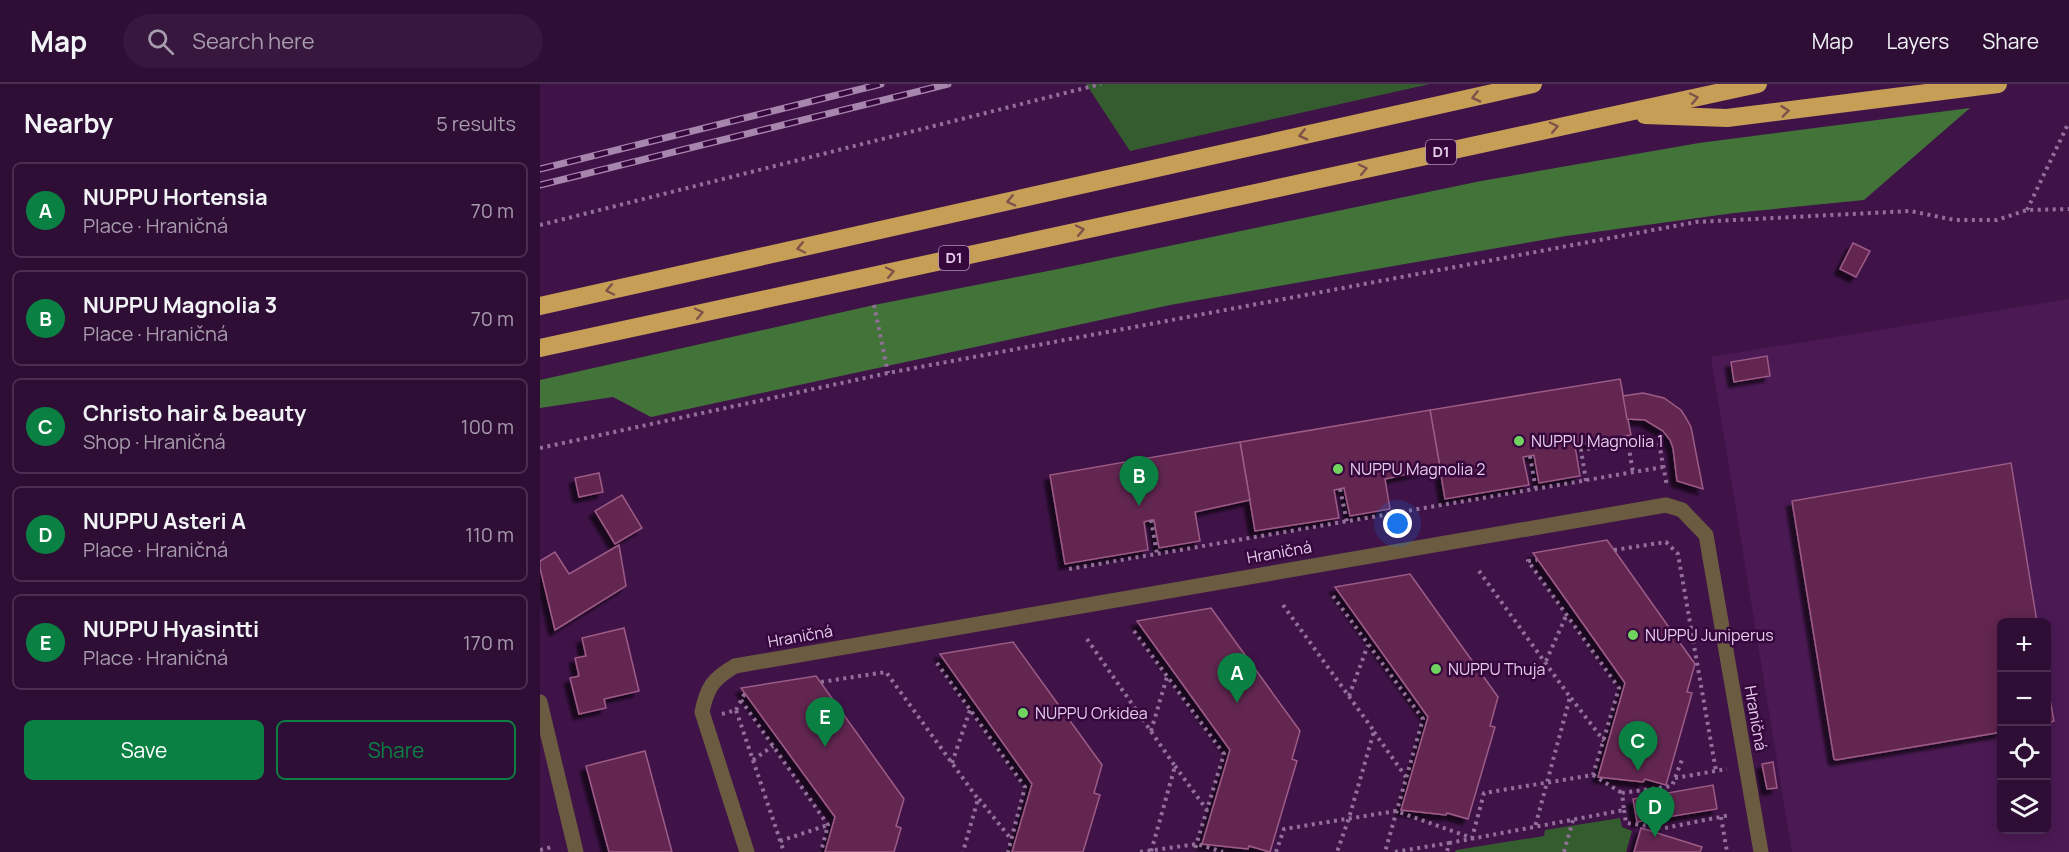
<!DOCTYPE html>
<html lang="en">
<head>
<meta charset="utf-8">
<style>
  :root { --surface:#2f0e36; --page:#37173e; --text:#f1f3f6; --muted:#a79cad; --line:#4a2e51; --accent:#0b8043 }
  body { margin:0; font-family:Manrope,sans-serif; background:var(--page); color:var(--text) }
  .controls { position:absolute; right:18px; bottom:18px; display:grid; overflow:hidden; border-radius:9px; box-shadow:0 3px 15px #0003 }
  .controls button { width:54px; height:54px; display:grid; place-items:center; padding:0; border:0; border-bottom:2px solid var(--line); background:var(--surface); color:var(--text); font:30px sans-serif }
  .you { position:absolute; left:858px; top:440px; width:21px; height:21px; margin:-15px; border:4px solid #fff; border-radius:50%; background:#1a73e8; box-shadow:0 0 0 9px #1a73e833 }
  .badge { display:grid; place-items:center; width:39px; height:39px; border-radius:50%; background:var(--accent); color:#fff; font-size:20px; font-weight:700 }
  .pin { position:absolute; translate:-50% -50px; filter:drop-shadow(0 2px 3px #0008) }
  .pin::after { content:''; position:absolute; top:32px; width:21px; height:18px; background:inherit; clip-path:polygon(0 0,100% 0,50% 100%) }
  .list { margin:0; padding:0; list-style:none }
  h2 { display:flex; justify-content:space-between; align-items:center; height:78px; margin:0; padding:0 24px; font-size:26px }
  h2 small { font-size:20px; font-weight:400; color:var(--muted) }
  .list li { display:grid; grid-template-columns:39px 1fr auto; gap:18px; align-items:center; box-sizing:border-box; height:96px; margin:0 12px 12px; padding:0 12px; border:2px solid var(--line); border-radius:9px }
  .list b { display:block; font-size:22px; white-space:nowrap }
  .list p { margin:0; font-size:20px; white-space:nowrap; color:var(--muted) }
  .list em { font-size:20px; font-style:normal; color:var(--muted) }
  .actions { display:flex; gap:12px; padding:18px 24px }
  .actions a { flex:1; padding:14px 0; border:2px solid var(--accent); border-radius:9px; text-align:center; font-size:21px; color:var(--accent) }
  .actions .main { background:var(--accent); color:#fff }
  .icon { flex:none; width:33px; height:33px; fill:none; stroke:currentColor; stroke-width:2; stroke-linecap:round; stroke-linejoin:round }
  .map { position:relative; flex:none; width:1529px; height:768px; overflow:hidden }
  header { display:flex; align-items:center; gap:36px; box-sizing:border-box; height:84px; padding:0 30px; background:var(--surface); border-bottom:2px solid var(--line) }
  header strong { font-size:28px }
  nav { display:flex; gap:33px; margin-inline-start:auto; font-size:21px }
  .search { width:420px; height:54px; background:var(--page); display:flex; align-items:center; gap:15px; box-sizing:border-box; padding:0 21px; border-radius:33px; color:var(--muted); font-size:22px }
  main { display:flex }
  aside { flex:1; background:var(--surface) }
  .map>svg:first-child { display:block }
  .built { fill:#4b1a55; fill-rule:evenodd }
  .green { fill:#355c2e }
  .forest { fill:#427339 }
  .building { fill:#632751; stroke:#9c5b86; stroke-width:1.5; filter:url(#shadow) }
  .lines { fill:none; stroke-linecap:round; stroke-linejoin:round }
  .path { stroke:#93709a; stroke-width:4; stroke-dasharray:3 4.5; stroke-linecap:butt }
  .minor { stroke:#6b5b40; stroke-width:15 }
  .motorway { stroke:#c69e56; stroke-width:18 }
  .rail-casing { stroke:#a786ad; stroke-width:7 }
  .rail { stroke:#35073d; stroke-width:4.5; stroke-dasharray:14; stroke-linecap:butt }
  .oneway { stroke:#7e524a }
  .poi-dot { fill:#70d35f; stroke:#35073d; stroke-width:2 }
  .labels { text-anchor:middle; stroke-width:5; stroke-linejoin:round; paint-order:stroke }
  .shield { fill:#35073d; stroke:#b191b7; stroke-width:1.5 }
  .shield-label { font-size:15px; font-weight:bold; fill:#e6cceb }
  .poi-label { font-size:16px; fill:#e6cceb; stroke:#35073d; text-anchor:start }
  .street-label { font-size:16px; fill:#e6cceb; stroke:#35073d }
</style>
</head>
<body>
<header>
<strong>Map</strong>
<div class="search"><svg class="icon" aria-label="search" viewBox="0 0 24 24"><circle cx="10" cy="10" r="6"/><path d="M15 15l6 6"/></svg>Search here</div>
<nav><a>Map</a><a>Layers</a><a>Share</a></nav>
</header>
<main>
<aside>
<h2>Nearby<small>5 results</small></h2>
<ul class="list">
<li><span class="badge">A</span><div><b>NUPPU Hortensia</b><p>Place · Hraničná</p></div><em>70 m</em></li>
<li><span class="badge">B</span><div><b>NUPPU Magnolia 3</b><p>Place · Hraničná</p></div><em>70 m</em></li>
<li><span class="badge">C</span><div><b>Christo hair &amp; beauty</b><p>Shop · Hraničná</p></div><em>100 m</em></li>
<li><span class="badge">D</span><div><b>NUPPU Asteri A</b><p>Place · Hraničná</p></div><em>110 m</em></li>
<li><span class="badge">E</span><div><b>NUPPU Hyasintti</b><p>Place · Hraničná</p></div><em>170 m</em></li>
</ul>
<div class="actions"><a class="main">Save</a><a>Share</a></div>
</aside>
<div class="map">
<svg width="1529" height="768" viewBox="0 0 1529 768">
  <defs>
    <filter id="shadow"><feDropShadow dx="-5.5" dy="5.5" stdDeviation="1.5" flood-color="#0009"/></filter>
  </defs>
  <rect width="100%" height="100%" fill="#3f1348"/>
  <!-- built -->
  <path class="built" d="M1529,215V768H1252L1171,273ZM1462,538H1506V746H1462Z"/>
  <!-- green -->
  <g class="green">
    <polygon points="546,0 890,0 590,67"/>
    <polygon points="1080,734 1082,743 1092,747 1086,768 915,768 916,766 1004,752 1005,746"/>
  </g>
  <!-- forest -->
  <polygon class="forest" points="1430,24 1324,116 1194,129 1026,152 630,221 111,333 73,313 0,324 0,296 334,221 523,184 941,97 1159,59"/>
  <!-- building -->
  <g class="building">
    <polygon points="1313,159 1330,167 1316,193 1300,185"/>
    <polygon points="1227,272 1230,292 1194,298 1191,278"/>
    <polygon points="1080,295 1091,351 1035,362 1040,392 999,399 994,371 983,373 989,401 905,415 890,326"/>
    <polygon points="1103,309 1124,314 1141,326 1146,334 1151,343 1163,405 1137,397 1133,364 1130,356 1123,347 1105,336 1087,335 1083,312"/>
    <polygon points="890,326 900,383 845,395 850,425 810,432 804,404 794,406 799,434 715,447 700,358"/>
    <polygon points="700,358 710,416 655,428 660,457 619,464 614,436 611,436 604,438 608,466 525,480 510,391"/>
    <polygon points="1471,379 1497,538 1462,538 1462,648 1296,676 1294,675 1252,417"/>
    <polygon points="59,389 63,408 39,413 35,394"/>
    <polygon points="82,411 102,444 75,460 55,427"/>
    <polygon points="1067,456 1155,580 1147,608 1152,609 1126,701 1105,695 1103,698 1058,693 1085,599 993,469"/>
    <polygon points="79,461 86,502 15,546 0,484 0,477 15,468 29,490"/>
    <polygon points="870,490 958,613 950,642 955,643 928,735 907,729 906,731 861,726 888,633 795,503"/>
    <polygon points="671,524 760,647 752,675 757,677 730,768 709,762 708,765 662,760 690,666 597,537"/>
    <polygon points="84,544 99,607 64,615 66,624 39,630 30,594 39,592 35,574 46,572 42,554"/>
    <polygon points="473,558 562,681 554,709 560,711 543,768 472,768 492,700 400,570"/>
    <polygon points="276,592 364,715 356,742 361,744 354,768 285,768 295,733 201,604"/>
    <polygon points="1506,594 1514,637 1506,640"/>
    <polygon points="105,667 132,768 69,768 46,682"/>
    <polygon points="1233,678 1237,704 1227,705 1222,680"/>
    <polygon points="1173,701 1177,725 1097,738 1093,715"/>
    <polygon points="1101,744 1162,763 1160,768 1094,768"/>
  </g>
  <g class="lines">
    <!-- path -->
    <g class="path">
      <polyline points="1487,126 1529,38"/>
      <polyline points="0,141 561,0"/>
      <polyline points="334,221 348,289"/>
      <polyline points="1119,359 1127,402"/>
      <polyline points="0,364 348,289 1156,138 1370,127 1415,136 1457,136 1487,126 1529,125"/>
      <polyline points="990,372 996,406"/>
      <polyline points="1046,397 1041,366 1088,358 1093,389"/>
      <polyline points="800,405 807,438"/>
      <polyline points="611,436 617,470"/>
      <polyline points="1074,466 1126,458 1138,470 1176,687"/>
      <polyline points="529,485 1123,383"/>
      <polyline points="939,487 1030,613 995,743"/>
      <polyline points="793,512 883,635 845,768"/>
      <polyline points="743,521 834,647 809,734 797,768"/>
      <polyline points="594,547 684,670 654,768"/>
      <polyline points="547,555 635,682 611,768"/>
      <polyline points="1006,577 1026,532"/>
      <polyline points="397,579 485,703 468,768"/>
      <polyline points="281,598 346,588 438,715 423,768"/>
      <polyline points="809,612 828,561"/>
      <polyline points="1031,614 1064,657"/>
      <polyline points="201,616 288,741 281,768"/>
      <polyline points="196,626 204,611 206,610"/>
      <polyline points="182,630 196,626 244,768"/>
      <polyline points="611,647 627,593"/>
      <polyline points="834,648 866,693"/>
      <polyline points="213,676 233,662"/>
      <polyline points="412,679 430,626"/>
      <polyline points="635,682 667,726"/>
      <polyline points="1053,691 1082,709"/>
      <polyline points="1135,694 1187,685"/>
      <polyline points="439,715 471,755"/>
      <polyline points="1084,726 1086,739 1125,744 1190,731"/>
      <polyline points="1181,733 1187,768"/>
      <polyline points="240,757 288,741"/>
      <polyline points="909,759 1084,726 1082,709 1132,702 1143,673"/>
      <polyline points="0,766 12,763"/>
      <polyline points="600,768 657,760 683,768"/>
      <polyline points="736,768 744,745 856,727 932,754 944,709 1053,691 1079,604 988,477 997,476"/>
      <polyline points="855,768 909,759 907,768"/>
      <polyline points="1024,768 1033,736"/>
    </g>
    <!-- minor -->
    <g class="minor">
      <polyline points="0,618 36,768"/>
      <path d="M207,768L162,628C167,603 173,595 195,582L1126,421L1142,426L1166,451L1221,768"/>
    </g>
    <!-- motorway -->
    <g class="motorway">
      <polyline points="1105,31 1187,34 1458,0"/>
      <polyline points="0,222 993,0"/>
      <polyline points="0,264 1218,0"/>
    </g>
    <defs>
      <g id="rail">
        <polyline points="0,85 341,0"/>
        <polyline points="0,101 408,0"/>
      </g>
    </defs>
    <!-- rail casing -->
    <use href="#rail" class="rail-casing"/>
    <!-- rail -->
    <use href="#rail" class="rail"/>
  </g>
  <!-- one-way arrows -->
  <defs><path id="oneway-chevron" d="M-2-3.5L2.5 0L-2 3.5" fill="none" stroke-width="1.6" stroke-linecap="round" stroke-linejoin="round" transform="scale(1.5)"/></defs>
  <g class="oneway">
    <use href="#oneway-chevron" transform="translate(936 13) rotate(167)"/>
    <use href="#oneway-chevron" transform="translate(1154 14) rotate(-12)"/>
    <use href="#oneway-chevron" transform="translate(1245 27) rotate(-7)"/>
    <use href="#oneway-chevron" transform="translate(1014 43) rotate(-12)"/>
    <use href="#oneway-chevron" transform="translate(763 51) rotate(167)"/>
    <use href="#oneway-chevron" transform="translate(823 85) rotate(-12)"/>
    <use href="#oneway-chevron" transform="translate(471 117) rotate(167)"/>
    <use href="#oneway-chevron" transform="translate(540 146) rotate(-12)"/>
    <use href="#oneway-chevron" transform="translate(261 164) rotate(168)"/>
    <use href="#oneway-chevron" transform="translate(350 188) rotate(-12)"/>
    <use href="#oneway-chevron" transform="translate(70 206) rotate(168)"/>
    <use href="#oneway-chevron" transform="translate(159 229) rotate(-12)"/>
  </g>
  <!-- markers -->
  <g class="poi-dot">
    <circle cx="979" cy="357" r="6"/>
    <circle cx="798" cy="385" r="6"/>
    <circle cx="1093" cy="551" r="6"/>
    <circle cx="896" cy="585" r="6"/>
    <circle cx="483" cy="629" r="6"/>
  </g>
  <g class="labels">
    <!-- shield labels -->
    <g class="shield">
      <rect x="886" y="56" width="30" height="24" rx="4.5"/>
      <rect x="399" y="162" width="30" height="24" rx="4.5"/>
    </g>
    <g class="shield-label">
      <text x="901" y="73">D1</text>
      <text x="414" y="179">D1</text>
    </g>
    <!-- poi labels -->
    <g class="poi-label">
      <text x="991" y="363">NUPPU Magnolia 1</text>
      <text x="810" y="391">NUPPU Magnolia 2</text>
      <text x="1105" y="557">NUPPU Juniperus</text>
      <text x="908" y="591">NUPPU Thuja</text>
      <text x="495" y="635">NUPPU Orkidea</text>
    </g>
    <!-- street labels -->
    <g class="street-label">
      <text transform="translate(739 468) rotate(-10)" y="6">Hraničná</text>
      <text transform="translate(260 552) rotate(-10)" y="6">Hraničná</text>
      <text transform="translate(1216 634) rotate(80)" y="6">Hraničná</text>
    </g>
  </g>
</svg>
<div class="controls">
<button>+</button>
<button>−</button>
<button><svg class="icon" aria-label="locate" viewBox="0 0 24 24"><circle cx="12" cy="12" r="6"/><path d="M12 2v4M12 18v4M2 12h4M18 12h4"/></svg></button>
<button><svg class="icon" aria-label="layers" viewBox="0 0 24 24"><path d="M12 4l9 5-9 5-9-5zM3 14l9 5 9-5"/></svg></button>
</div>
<div class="you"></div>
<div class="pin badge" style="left:697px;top:619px">A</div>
<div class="pin badge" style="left:599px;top:422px">B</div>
<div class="pin badge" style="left:1098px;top:687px">C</div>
<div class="pin badge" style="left:1115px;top:753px">D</div>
<div class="pin badge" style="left:285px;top:663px">E</div>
</div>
</main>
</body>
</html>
